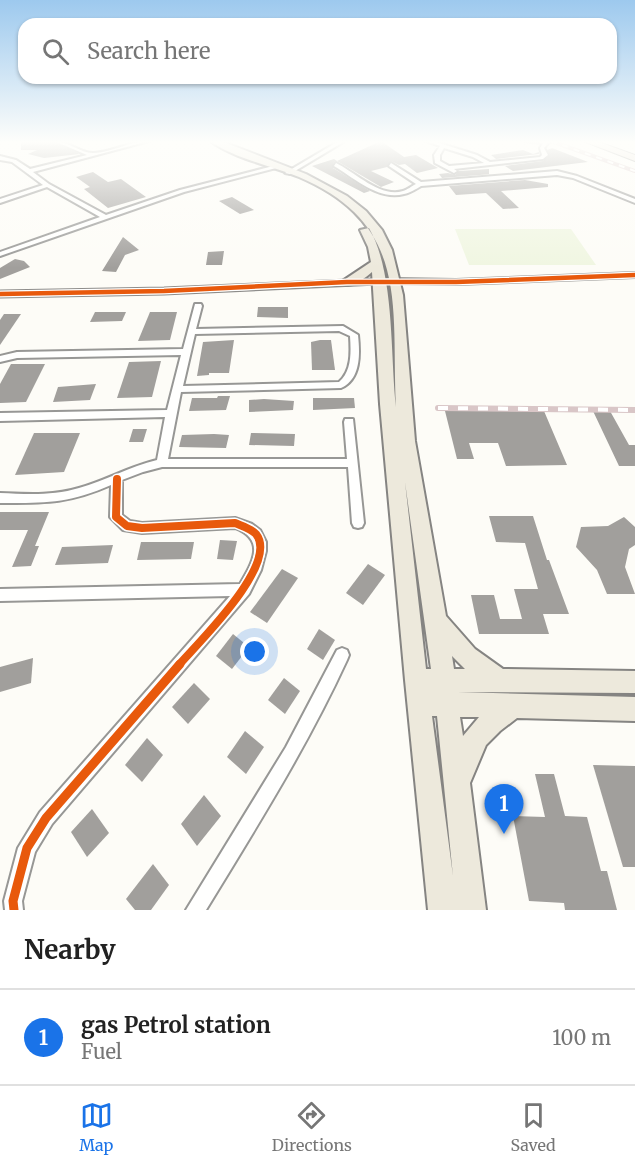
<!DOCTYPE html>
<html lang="en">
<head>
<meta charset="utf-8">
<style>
  :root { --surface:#fff; --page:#f6f6f6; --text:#222; --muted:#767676; --line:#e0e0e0; --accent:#1a73e8 }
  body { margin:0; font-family:Merriweather,serif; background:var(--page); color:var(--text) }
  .you { position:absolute; left:255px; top:652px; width:21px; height:21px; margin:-15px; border:4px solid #fff; border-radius:50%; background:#1a73e8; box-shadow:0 0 0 9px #1a73e833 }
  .badge { display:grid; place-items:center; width:39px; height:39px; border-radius:50%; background:var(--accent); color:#fff; font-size:20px; font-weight:700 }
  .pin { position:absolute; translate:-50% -50px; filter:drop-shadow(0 2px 3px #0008) }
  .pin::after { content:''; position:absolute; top:32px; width:21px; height:18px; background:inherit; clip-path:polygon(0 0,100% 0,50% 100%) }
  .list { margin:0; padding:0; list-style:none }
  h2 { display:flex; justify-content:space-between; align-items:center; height:78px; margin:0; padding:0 24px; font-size:26px }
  h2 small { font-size:20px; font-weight:400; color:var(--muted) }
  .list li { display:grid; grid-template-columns:39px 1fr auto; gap:18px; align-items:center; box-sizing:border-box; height:96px; padding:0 24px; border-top:2px solid var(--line) }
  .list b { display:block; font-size:22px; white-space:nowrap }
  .list p { margin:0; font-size:20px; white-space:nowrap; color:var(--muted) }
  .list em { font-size:20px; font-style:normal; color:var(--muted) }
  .icon { flex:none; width:33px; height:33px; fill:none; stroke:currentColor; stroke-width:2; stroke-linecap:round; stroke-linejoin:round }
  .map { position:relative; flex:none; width:635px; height:910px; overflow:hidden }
  .search { position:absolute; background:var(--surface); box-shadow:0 2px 4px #0004; left:18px; right:18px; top:18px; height:66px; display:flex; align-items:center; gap:15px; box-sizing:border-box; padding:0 21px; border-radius:18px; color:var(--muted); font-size:22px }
  .sheet { height:174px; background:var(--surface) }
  nav { display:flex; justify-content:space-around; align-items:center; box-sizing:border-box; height:84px; border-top:2px solid var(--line); background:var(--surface); font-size:16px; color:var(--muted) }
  nav a { display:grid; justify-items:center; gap:3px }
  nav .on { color:var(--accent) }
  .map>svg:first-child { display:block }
  .pitch { fill:#f0f6e1 }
  .building { fill:#a19f9c }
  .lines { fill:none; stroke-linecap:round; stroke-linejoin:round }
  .street-casing { stroke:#979795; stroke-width:4 }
  .secondary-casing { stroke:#8e8d8b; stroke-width:3 }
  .primary-casing { stroke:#858482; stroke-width:4 }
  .highway-casing { stroke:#858482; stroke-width:2 }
  .street { fill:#fffffe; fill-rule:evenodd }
  .secondary { fill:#f6f4eb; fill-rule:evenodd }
  .primary { fill:#ede9dc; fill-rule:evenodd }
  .highway { fill:#eae1d8; fill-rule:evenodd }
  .rail-far1-casing { stroke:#d9c6c7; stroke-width:4 }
  .rail-casing { stroke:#d9c6c7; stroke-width:6 }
  .rail-far1 { stroke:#fff; stroke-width:2; stroke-dasharray:6; stroke-linecap:butt }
  .rail { stroke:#fff; stroke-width:4; stroke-dasharray:10; stroke-linecap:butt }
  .cycleway-far2-casing { stroke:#fff; stroke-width:7 }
  .cycleway-far1-casing { stroke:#fff; stroke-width:11 }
  .cycleway-casing { stroke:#fff; stroke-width:13 }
  .cycleway-far2 { stroke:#e8590c; stroke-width:4.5 }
  .cycleway-far1 { stroke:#e8590c; stroke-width:8 }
  .cycleway { stroke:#e8590c; stroke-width:9 }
</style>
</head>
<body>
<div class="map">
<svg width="635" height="910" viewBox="0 0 635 910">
  <rect width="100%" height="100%" fill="#fdfcf7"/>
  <!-- pitch -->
  <polygon class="pitch" points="455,229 571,229 596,265 469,265"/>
  <!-- building -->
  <g class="building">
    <polygon points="21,141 52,141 80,154 44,158 28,154 37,150 21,150"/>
    <polygon points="381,141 404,157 416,155 438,168 417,173 405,164 399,165 391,161 387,167 371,171 394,182 381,187 337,161 334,162 333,168 370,191 364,193 312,166 334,159 337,161"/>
    <polygon points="552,148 588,162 513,171 505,166 543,161 550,155 547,150"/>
    <polygon points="523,150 533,154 539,152 539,154 496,159 491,155"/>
    <polygon points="489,169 489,174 492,174 442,178 439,174 448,173 455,175 459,171"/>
    <polygon points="93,172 108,182 121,179 146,197 108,208 84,189 90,187 76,177"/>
    <polygon points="525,180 548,184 548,187 501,191 519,208 503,209 486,193 456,195 449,186"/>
    <polygon points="232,197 254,210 240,214 219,201"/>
    <polygon points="123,237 139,250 125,255 116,272 102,271"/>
    <polygon points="224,251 222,265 206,265 208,252"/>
    <polygon points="15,259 24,261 30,267 0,279 0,268"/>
    <polygon points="258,307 288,307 288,318 257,317"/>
    <polygon points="95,312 126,312 122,321 90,322"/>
    <polygon points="150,312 177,312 170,340 138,341"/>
    <polygon points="4,314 21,314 0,345 0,320"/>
    <polygon points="234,340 229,373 209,373 209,375 197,376 203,342"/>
    <polygon points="320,340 331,340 335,370 312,370 311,342"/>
    <polygon points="161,361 152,397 117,398 129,362"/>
    <polygon points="11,364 45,364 26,402 0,403 0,384"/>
    <polygon points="96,384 90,400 53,402 58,387"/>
    <polygon points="218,396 230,396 226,410 189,411 192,398 217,398"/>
    <polygon points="313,398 354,398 355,408 313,410"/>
    <polygon points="264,399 294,401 293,410 249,412 249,400"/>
    <polygon points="445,411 544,411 567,465 506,466 498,443 469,443 474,459 457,459"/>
    <polygon points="593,411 610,411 629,445 635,445 635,466 619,466"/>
    <polygon points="133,429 147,429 143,442 129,442"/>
    <polygon points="34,433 80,433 64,472 15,475"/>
    <polygon points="251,433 295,434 294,446 249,445"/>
    <polygon points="182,435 214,434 229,435 226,448 179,447"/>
    <polygon points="0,512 49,512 35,546 39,546 31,566 12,567 28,530 0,530"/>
    <polygon points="489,516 533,516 547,560 549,560 569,614 543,614 549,634 479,634 471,595 494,595 500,619 522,619 514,589 538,589 525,543 496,542"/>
    <polygon points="624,517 635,527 635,545 629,549 625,567 635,594 607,594 597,570 576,547 581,527 608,526"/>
    <polygon points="220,540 237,541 233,560 217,559"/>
    <polygon points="141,542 194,542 191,559 137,560"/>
    <polygon points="113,545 108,563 55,565 62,547"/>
    <polygon points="368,564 385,575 363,605 346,593"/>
    <polygon points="282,569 298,578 267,623 250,612"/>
    <polygon points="319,629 335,640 323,660 307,649"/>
    <polygon points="233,634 249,647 232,669 216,656"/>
    <polygon points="33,658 31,683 0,692 0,667"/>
    <polygon points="284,678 300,691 285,714 268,700"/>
    <polygon points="194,683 210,699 188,724 172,707"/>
    <polygon points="245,731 264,747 246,774 227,757"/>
    <polygon points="147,738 163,755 142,782 125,765"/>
    <polygon points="593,765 635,766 635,867 623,867"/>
    <polygon points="535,774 554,774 565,816 587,817 601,871 607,871 617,910 565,910 564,903 529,901 513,816 545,817"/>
    <polygon points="204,795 221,816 197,846 181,824"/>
    <polygon points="92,809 109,833 87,857 71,832"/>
    <polygon points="153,864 169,885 151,910 135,910 126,899"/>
  </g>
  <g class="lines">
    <defs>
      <g id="street">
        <path d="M54,141C68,141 82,154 94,153C113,152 130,141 149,141L33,172L49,184L106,215L180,190L273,166L276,168L184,192L0,256V252L100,217L47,187L0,203V199L43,185L12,162L0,160V156L16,160L30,169L87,155Z"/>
        <polygon points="339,141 345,141 290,174 285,173"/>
        <path d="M426,141H433L477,155L490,162L540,157L542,155L540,148L543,143L525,141H553L548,143L544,148L548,155L543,159L454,169L457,171L454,173L435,163L434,155L440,146ZM444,148L473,157L484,163L449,166L440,161V155Z"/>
        <path d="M336,163C355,172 380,198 403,191C407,190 412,186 416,184L389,166L391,163L421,182L557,171L577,176L635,199V203L573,178L557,175L421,186C416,189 410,193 404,194C379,201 354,178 334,166Z"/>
        <polygon points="635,273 635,277 456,284 395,283 391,281 395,279 456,280"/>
        <path d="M195,304H201L202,306L196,329L343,326L358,335C360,354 361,379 341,388L181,392L168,459H347L344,422L345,419H353L364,523L362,527L358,528L354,527L352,523L348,467H162L143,472L122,480V515L130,521L142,523L235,518L252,524L260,530L266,542V551L261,570L249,594L52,824L35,852L22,901L23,910H5L4,901L18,848L40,812L230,596L0,601V589L240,584C253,562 266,540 235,528L142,533L123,530L110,517L111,485C68,504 45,503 0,503V493C26,494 53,496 79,488C105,481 130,466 157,460L165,417L0,421V413L167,410L181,355L17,358L0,362V356L17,352L183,349ZM339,331L350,336C351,352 352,371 339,382L183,386L195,334Z"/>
        <path d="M342,648L347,650L349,655L347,660C307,747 256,828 206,910H186L286,747L337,650Z"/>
      </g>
      <polygon id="secondary" points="395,278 399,279 399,283 164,294 0,297 0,291 164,288"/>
      <path id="primary" d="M210,141H221L306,174L347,196L366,211L382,230L392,250L403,295L415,441L446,616L475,649L503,669L635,671V693L457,692L635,697V721L517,718L500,731L486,745L470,783L486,910H428L405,680L380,404L372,272C364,279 354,287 343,284L341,282L371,262L368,247L360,230L369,228C395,273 390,355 396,407C391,306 411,225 299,177C272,166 233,158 210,141ZM405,482L431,669H426ZM452,656L465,669H454ZM432,716H437L453,876ZM460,717H479L463,736Z"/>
      <polygon id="highway" points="583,141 596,141 635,155 635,161"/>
    </defs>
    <!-- street casing -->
    <use href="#street" class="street-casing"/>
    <!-- secondary casing -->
    <use href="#secondary" class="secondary-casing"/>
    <!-- primary casing -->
    <use href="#primary" class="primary-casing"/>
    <!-- highway casing -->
    <use href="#highway" class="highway-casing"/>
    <!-- street -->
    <use href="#street" class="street"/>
    <!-- secondary -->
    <use href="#secondary" class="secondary"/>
    <!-- primary -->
    <use href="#primary" class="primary"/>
    <!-- highway -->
    <use href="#highway" class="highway"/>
    <defs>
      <polyline id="rail-far1" points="551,141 635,171"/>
      <polyline id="rail" points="438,408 635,410"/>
    </defs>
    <!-- rail-far1 casing -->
    <use href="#rail-far1" class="rail-far1-casing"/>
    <!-- rail casing -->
    <use href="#rail" class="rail-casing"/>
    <!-- rail-far1 -->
    <use href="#rail-far1" class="rail-far1"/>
    <!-- rail -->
    <use href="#rail" class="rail"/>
    <defs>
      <polyline id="cycleway-far2" points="0,294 164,291 347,282 456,282 635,275"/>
      <path id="cycleway-far1" d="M117,479L116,517L127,526L142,528L235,523C242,526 250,528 256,534C280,564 197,644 178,666"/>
      <polyline id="cycleway" points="14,910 13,901 27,848 46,818 180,664"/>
    </defs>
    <!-- cycleway-far2 casing -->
    <use href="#cycleway-far2" class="cycleway-far2-casing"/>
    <!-- cycleway-far1 casing -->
    <use href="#cycleway-far1" class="cycleway-far1-casing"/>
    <!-- cycleway casing -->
    <use href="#cycleway" class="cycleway-casing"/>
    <!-- cycleway-far2 -->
    <use href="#cycleway-far2" class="cycleway-far2"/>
    <!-- cycleway-far1 -->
    <use href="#cycleway-far1" class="cycleway-far1"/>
    <!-- cycleway -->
    <use href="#cycleway" class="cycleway"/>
  </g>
  <!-- sky -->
  <linearGradient id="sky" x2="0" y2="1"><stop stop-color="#9dc9ee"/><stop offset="0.53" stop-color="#fefefb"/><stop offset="1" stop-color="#fefefb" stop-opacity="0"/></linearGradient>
  <rect width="635" height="268" fill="url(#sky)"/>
</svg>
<div class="you"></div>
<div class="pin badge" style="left:504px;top:834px">1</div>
<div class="search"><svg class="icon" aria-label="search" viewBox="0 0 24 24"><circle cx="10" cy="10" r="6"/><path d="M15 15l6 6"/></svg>Search here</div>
</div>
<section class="sheet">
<h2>Nearby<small></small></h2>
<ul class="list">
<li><span class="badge">1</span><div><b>gas Petrol station</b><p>Fuel</p></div><em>100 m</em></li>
</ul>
</section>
<nav>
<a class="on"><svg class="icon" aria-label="map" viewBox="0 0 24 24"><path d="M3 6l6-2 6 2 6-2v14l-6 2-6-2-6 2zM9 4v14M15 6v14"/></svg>Map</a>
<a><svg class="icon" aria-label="directions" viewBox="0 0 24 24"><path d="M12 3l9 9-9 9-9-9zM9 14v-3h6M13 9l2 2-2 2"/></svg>Directions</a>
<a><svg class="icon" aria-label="saved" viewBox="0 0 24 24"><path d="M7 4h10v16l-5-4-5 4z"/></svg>Saved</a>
</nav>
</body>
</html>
